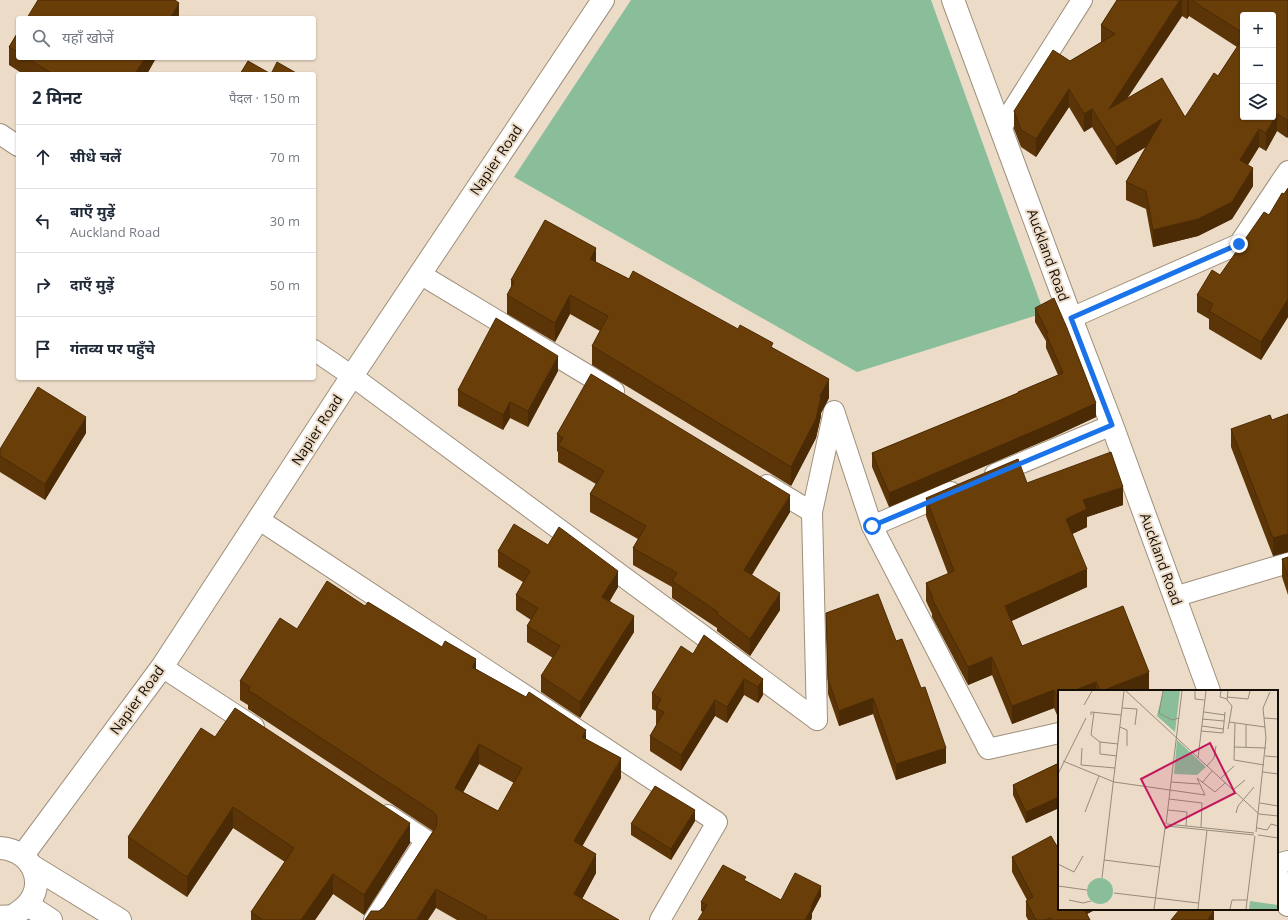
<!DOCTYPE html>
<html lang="hi">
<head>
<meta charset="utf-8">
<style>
  :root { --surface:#fff; --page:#f6f6f7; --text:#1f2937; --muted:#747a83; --line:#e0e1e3 }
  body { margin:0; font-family:"Open Sans","Noto Sans Devanagari",sans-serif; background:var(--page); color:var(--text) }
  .controls { position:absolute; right:12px; top:12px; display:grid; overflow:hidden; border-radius:4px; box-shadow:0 1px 3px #0004 }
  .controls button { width:36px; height:36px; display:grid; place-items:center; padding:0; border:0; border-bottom:1px solid var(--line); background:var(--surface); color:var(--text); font:20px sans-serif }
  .stop { position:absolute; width:12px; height:12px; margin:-9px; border:3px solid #1a73e8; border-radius:50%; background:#fff }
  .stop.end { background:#1a73e8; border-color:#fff; box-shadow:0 1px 4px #0008 }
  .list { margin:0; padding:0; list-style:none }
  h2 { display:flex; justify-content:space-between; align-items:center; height:52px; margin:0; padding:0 16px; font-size:17px }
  h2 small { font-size:13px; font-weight:400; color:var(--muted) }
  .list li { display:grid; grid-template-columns:26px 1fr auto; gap:12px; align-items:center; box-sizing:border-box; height:64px; padding:0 16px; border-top:1px solid var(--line) }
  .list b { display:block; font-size:15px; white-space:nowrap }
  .list p { margin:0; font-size:13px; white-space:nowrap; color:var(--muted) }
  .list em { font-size:13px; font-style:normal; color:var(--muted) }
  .icon { flex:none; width:22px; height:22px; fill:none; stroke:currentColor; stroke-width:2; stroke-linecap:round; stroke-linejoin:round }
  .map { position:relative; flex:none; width:1288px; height:920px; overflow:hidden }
  .search { position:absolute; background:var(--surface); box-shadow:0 1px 3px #0004; left:16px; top:16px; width:300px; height:44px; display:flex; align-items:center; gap:10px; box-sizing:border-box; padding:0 14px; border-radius:4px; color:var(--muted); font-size:15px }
  .panel { position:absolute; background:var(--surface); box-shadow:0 1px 3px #0004; left:16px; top:72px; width:300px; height:308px; border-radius:4px }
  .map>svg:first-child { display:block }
  .green { fill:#8abe9a }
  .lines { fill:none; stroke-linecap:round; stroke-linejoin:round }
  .minor-casing { stroke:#9e8f7b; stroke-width:22 }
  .tertiary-casing { stroke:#9e8f7b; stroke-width:24 }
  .minor { stroke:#fff; stroke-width:20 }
  .tertiary { stroke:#fff; stroke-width:22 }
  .wall { fill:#5b3507; fill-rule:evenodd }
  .shaded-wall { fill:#4a2b06 }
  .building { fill:#6a3e08; stroke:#4a2b06; fill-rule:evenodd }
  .route { stroke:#1a73e8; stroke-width:5 }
  .labels { text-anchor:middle; stroke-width:4; stroke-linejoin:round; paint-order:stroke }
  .street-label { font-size:14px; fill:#150f08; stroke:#ecdcc7 }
  .inset-road { fill:none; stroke:#968a7b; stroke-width:1 }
  .view { fill:#c2185b; fill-opacity:0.15; stroke:#c2185b; stroke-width:2 }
  .inset-edge { fill:none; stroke:#150f08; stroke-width:2 }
</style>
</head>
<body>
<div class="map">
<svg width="1288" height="920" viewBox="0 0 1288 920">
  <rect width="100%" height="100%" fill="#ecdcc7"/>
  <!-- green -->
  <polygon class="green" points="631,0 931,0 1044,313 857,372 514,177"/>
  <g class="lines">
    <defs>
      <g id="minor">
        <polyline points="1001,128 1082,0"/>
        <polyline points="0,134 18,146"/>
        <polyline points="420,274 614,391"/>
        <polyline points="1071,318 1239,244 1288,171"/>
        <polyline points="314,350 352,376 817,720"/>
        <polyline points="995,474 1112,425"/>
        <polyline points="767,485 812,512"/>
        <polyline points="258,519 717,822 660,920"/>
        <polyline points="872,526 951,492"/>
        <polyline points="1174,597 1288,563"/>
        <polyline points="162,667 254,727"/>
        <polyline points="817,720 812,512 834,411 872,526 988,749 1059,733"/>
        <polyline points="1277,864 1288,861"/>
        <polyline points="374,920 426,840 388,815"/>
      </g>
      <g id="tertiary">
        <polyline points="953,0 1071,318 1112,425 1209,691"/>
        <path d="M0,848C35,850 50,890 20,911C18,912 15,915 12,916C9,917 4,916 0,917"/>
        <polyline points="23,855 162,667 352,376 603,0"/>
        <polyline points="32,866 120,920"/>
        <polyline points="1277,875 1288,905"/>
        <polyline points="28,905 51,920"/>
      </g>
    </defs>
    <!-- minor casing -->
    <use href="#minor" class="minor-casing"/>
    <!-- tertiary casing -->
    <use href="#tertiary" class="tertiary-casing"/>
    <!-- minor -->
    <use href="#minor" class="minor"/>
    <!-- tertiary -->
    <use href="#tertiary" class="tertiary"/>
  </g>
  <!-- wall -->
  <g class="wall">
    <path d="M1117,0H1288L1287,138L1277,131L1266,151L1259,147L1248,165L1253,186L1232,219L1198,236L1153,247L1146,209L1126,200V182L1146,147L1116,165L1092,127L1084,132L1069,107L1036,157L1021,147L1014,129V111L1070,61L1101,42V25ZM1243,15L1273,117H1243ZM1182,16L1187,19L1189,16L1237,47L1218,76L1185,117L1127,98Z"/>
    <polygon points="18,32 18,58 156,58 147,74 23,74 9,65 9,47"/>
    <polygon points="1288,188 1288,317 1261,360 1209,329 1209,319 1197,312 1197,295 1220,275 1269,215"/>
    <polygon points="596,262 629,279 773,348 829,398 821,413 821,416 816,438 791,486 592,365 592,346 600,331 570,314 555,342 507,314 507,295 511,287 511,280"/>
    <polygon points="1035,308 1096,417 1053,437 889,507 872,467 872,453 1018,393 1018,392 1058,375 1046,348 1046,341 1035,322"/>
    <polygon points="558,371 528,427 510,418 503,430 458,406 458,390"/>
    <polygon points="1288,414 1288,552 1273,556 1231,447 1231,429 1272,420"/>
    <polygon points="86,433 45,500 0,472 0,449"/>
    <polygon points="557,434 790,512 752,575 780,610 750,656 717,631 717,628 672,598 672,587 633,565 633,548 638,539 590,512 590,494 596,484 558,462 558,452 557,451"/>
    <polygon points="1027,483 1123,505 1087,517 1087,527 1072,534 1087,587 1011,621 1022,646 1149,690 1148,691 1059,691 1059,714 1057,715 1054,708 1012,724 992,675 968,685 932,617 932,614 926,601 926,583 948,574 926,516 926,498"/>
    <polygon points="498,551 618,587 610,601 634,632 580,718 541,692 541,676 553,658 527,642 527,626 531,620 516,610 516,595 523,582 498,567"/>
    <polygon points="1288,557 1288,595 1282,577 1282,559"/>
    <path d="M365,606L476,669L586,739L621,778L582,846L596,873L582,899L619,920H457L436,908L379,911L384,907L433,831L248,709V705L240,700V681L297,629ZM479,764L514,783L498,811L463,792Z"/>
    <polygon points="826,613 896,641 946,763 896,780 873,714 839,726 828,694"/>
    <polygon points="693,654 763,679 763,695 758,703 744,695 727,723 715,716 681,771 650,751 650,736 657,724 656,724 656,711 652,709 652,693"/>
    <polygon points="215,737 410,843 364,915 333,894 315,920 251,920 251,912 285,862 233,828 187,897 128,858 128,837"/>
    <polygon points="1059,763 1059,808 1026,823 1013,795 1013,785"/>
    <polygon points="695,821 671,860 631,835 631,824"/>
    <polygon points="1058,848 1095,909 1087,914 1090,920 1028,920 1026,916 1026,901 1027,900 1012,872 1012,857"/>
    <polygon points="746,881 781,900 821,896 812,913 812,918 703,912 701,911 701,902"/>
  </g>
  <!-- shaded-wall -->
  <g class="shaded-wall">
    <polygon points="1180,0 1182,0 1182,16 1109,126 1109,109"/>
    <polygon points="1188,0 1189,0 1189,16 1187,19 1187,1"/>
    <polygon points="179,3 179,18 170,18"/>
    <polygon points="145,58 156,58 147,74 135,74"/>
    <polygon points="1069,89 1069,107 1036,157 1036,139"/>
    <polygon points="1092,109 1092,127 1084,132 1084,114"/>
    <polygon points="1277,114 1277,131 1266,151 1266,133"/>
    <polygon points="1162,119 1162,137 1116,165 1116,147"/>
    <polygon points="1287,120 1288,120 1288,137 1287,138"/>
    <polygon points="1259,129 1259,147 1240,177 1240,160"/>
    <polygon points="1253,168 1253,186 1232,219 1198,236 1153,247 1153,230"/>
    <polygon points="596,248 596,267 590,259"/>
    <polygon points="570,295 570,314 555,342 555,323"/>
    <polygon points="1288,299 1288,317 1261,360 1261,342"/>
    <polygon points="558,356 558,371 528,427 528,411"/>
    <polygon points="829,379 829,398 821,413 821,416 816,438 791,486 791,467 820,396"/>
    <polygon points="510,402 510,418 503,430 503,415"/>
    <polygon points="1096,403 1096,417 1053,437 889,507 889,493"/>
    <polygon points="86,417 86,433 45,500 45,484"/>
    <polygon points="1123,487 1123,505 1087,517 1087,527 1066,537 1066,519 1083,500"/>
    <polygon points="790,495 790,512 744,587 744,570"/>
    <polygon points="1288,534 1288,552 1273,556 1273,538"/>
    <polygon points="1087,569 1087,587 1005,624 1005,606"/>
    <polygon points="618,571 618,587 602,612 602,597"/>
    <polygon points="780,593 780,610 750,656 750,639"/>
    <polygon points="634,616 634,632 580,718 580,702"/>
    <polygon points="992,657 992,675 968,685 968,667"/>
    <polygon points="476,659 476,679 472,667"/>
    <polygon points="1149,672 1149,690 1148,691 1102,691"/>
    <polygon points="744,679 744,695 727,723 727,707"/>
    <polygon points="763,679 763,695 758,703 758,687"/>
    <polygon points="1096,682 1096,691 1073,691"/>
    <polygon points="1054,690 1054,708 1012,724 1012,706"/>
    <polygon points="1059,696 1059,714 1057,715 1057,697"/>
    <polygon points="873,698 873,714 839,726 839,711"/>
    <polygon points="715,700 715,716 681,771 681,755"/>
    <polygon points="586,730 586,749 582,737"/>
    <polygon points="479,744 479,764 455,807 455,788"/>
    <polygon points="946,748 946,763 896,780 896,764"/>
    <polygon points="621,758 621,778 574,861 574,841"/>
    <polygon points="1059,797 1059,808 1026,823 1026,812"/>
    <polygon points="233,807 233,828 187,897 187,877"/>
    <polygon points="695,810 695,821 671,860 671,849"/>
    <polygon points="410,823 410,843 364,915 364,895"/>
    <polygon points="596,854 596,873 574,914 574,894"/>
    <polygon points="333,874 333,894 315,920 301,920"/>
    <polygon points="821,886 821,896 812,913 812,918 811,920 805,920"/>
    <polygon points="436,889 436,908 428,920 416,920"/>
    <polygon points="1081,909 1095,909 1095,910 1081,917"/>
    <polygon points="1214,910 1214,920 1207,920"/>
  </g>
  <!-- building -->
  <g class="building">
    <polygon points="38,0 175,0 179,3 170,18 27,18"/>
    <polygon points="1117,0 1180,0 1109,109 1162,78 1185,117 1214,73 1218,76 1243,38 1243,117 1273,117 1273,15 1243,15 1243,33 1191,0 1288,0 1288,120 1287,120 1277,114 1266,133 1259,129 1240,160 1253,168 1232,202 1198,219 1153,230 1146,191 1126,182 1162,119 1116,147 1092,109 1084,114 1069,89 1036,139 1021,130 1014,111 1053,50 1070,61 1115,34 1101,25"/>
    <polygon points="18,32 18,52 9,47"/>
    <polygon points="27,58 145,58 135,74 53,74"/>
    <polygon points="248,61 271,74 277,62 298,74 240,74"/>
    <polygon points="1288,188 1288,299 1261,342 1209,311 1213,304 1197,295 1212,270 1220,275 1264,212 1269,215 1282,193 1284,194"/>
    <polygon points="545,220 596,248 590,259 629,279 633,271 738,329 740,325 773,343 771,347 829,379 820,396 821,397 816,419 791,467 592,346 608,316 570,295 555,323 507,295 514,282 511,280"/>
    <polygon points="1054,298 1067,328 1096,403 1053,423 889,493 872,453 1018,393 1018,392 1063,373 1046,334 1048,333 1035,308"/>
    <polygon points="496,318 558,356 528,411 510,402 503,415 458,390"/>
    <polygon points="591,374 790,495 744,570 780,593 750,639 717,614 718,612 672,581 677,573 633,548 646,526 590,494 604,471 558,445 563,438 557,434"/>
    <polygon points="38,387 86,417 45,484 0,456 0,449"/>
    <polygon points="1288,414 1288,534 1273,538 1231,429 1270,415 1272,420"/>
    <polygon points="1111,452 1123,487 1083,500 1087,509 1066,519 1087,569 1005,606 1022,646 1123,606 1149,672 1102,691 1100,691 1096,682 1073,691 1059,691 1059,696 1057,697 1054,690 1012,706 992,657 968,667 932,599 933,598 926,583 954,571 926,498 1018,459 1027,483"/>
    <polygon points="514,524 548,545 559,527 618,571 602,597 634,616 580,702 541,676 560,646 527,626 538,608 516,595 530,571 498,551"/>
    <polygon points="1288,557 1288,577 1282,559"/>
    <path d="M327,581L365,606L368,602L442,647L445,641L476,659L472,667L526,697L529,692L586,730L582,737L621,758L574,841L596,854L574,894L619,920H485L487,917L436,889L416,920H365L371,911H379L384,907L436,827L437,821L436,815L432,811L248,690L250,687L240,681L280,618L297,629ZM479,744L522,768L498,811L455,788Z"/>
    <polygon points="878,594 896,641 902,639 921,688 925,687 946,748 896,764 873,698 839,711 828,679 826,613"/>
    <polygon points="704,635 763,679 758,687 744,679 727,707 715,700 681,755 650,736 664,712 656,708 661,699 652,693 681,646 693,654"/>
    <polygon points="235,708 410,823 364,895 333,874 301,920 263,920 251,912 294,848 233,807 187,877 128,837 201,728 215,737"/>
    <polygon points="1059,763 1059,797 1026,812 1013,785"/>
    <polygon points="655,786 695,810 671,849 631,824"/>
    <polygon points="1051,836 1058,848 1059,848 1059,909 1084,909 1090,920 1051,920 1050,918 1046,920 1036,920 1026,901 1033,897 1012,857"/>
    <polygon points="723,865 746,877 744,880 781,900 795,873 821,886 811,907 812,908 805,920 698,920 707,905 701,902"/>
    <polygon points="1180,909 1213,909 1214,910 1207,920 1171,920"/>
  </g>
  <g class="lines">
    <!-- route -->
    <polyline class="route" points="872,526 1112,425 1071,318 1239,244"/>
  </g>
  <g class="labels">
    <!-- street labels -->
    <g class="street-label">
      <text transform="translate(496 160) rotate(-56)" y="5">Napier Road</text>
      <text transform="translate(1048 255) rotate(70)" y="5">Auckland Road</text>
      <text transform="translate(317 430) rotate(-57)" y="5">Napier Road</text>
      <text transform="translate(1161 559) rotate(70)" y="5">Auckland Road</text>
      <text transform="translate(137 700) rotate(-54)" y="5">Napier Road</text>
    </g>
  </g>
  <!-- overview -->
  <g transform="translate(1058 690)">
    <rect width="220" height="220" fill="#ecdcc7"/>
    <path d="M105,1H122L117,42L99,26ZM119,50L148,77L139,85L116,84ZM29 201a13 13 0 1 1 26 0a13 13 0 1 1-26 0ZM192,211L220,215V219H191Z" fill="#8abe9a"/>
    <path class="inset-road" d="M68,1L201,124L220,126M105,1L101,23L114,30L121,28M137,1V9L146,10M163,1L162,7L169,9M170,1L169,10L174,16L170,39M169,7L190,9L192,1M26,15L34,1M64,18L79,19L77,35M36,22L33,45L42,52M146,22L167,25M33,25V22L63,25M206,28L220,29M144,29L166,31M171,32L207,37M177,33L176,70L206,75M144,36L165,39M62,37L69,40V56M143,41L165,43L167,22M176,57L208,58M24,58L23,75L57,78M188,58V35M59,66L42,64V52L60,54M207,66L220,67M140,68L148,1M5,71L56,92L147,105M149,76L156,68L158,56M205,82L220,84M0,84L28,28M162,89L176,76M113,92L141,94M144,93L154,81M175,100L187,90M147,105L139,88L157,102L167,93M111,109L144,113L143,137M202,113L220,116M110,120L129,122L128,136M27,122L41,86M178,123L180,116L196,97M108,134L124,1M109,134L196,143M109,136L196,145M199,138L209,140L213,134L220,136M198,142L208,48L205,18L212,2M200,145L220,148M46,170L102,177M0,174L16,182L25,166M44,188L66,1M0,196L29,200M56,203L140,213M11,210L25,213L33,211M96,219L107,138M140,219L149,140M172,219L174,210H189M188,219L197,146"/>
    <path class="view" d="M152,53L177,103L108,138L83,89Z"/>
    <rect width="220" height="220" class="inset-edge"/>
  </g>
</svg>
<div class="controls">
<button>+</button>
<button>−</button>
<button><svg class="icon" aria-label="layers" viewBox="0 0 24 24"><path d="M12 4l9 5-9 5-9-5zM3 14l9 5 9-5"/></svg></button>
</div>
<div class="stop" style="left:872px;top:526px"></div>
<div class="stop end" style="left:1239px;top:244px"></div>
<div class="search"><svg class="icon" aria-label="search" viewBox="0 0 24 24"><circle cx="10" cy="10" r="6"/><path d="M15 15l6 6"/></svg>यहाँ खोजें</div>
<section class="panel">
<h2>2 मिनट<small>पैदल · 150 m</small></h2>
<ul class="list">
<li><svg class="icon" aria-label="ahead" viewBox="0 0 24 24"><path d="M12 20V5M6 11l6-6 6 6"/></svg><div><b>सीधे चलें</b></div><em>70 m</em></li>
<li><svg class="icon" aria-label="left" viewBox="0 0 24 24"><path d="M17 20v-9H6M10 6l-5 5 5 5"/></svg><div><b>बाएँ मुड़ें</b><p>Auckland Road</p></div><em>30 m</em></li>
<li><svg class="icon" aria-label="right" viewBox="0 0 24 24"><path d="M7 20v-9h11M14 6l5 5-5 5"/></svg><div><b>दाएँ मुड़ें</b></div><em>50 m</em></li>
<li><svg class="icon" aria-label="arrive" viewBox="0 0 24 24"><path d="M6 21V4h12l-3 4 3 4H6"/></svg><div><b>गंतव्य पर पहुँचे</b></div></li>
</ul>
</section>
</div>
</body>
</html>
